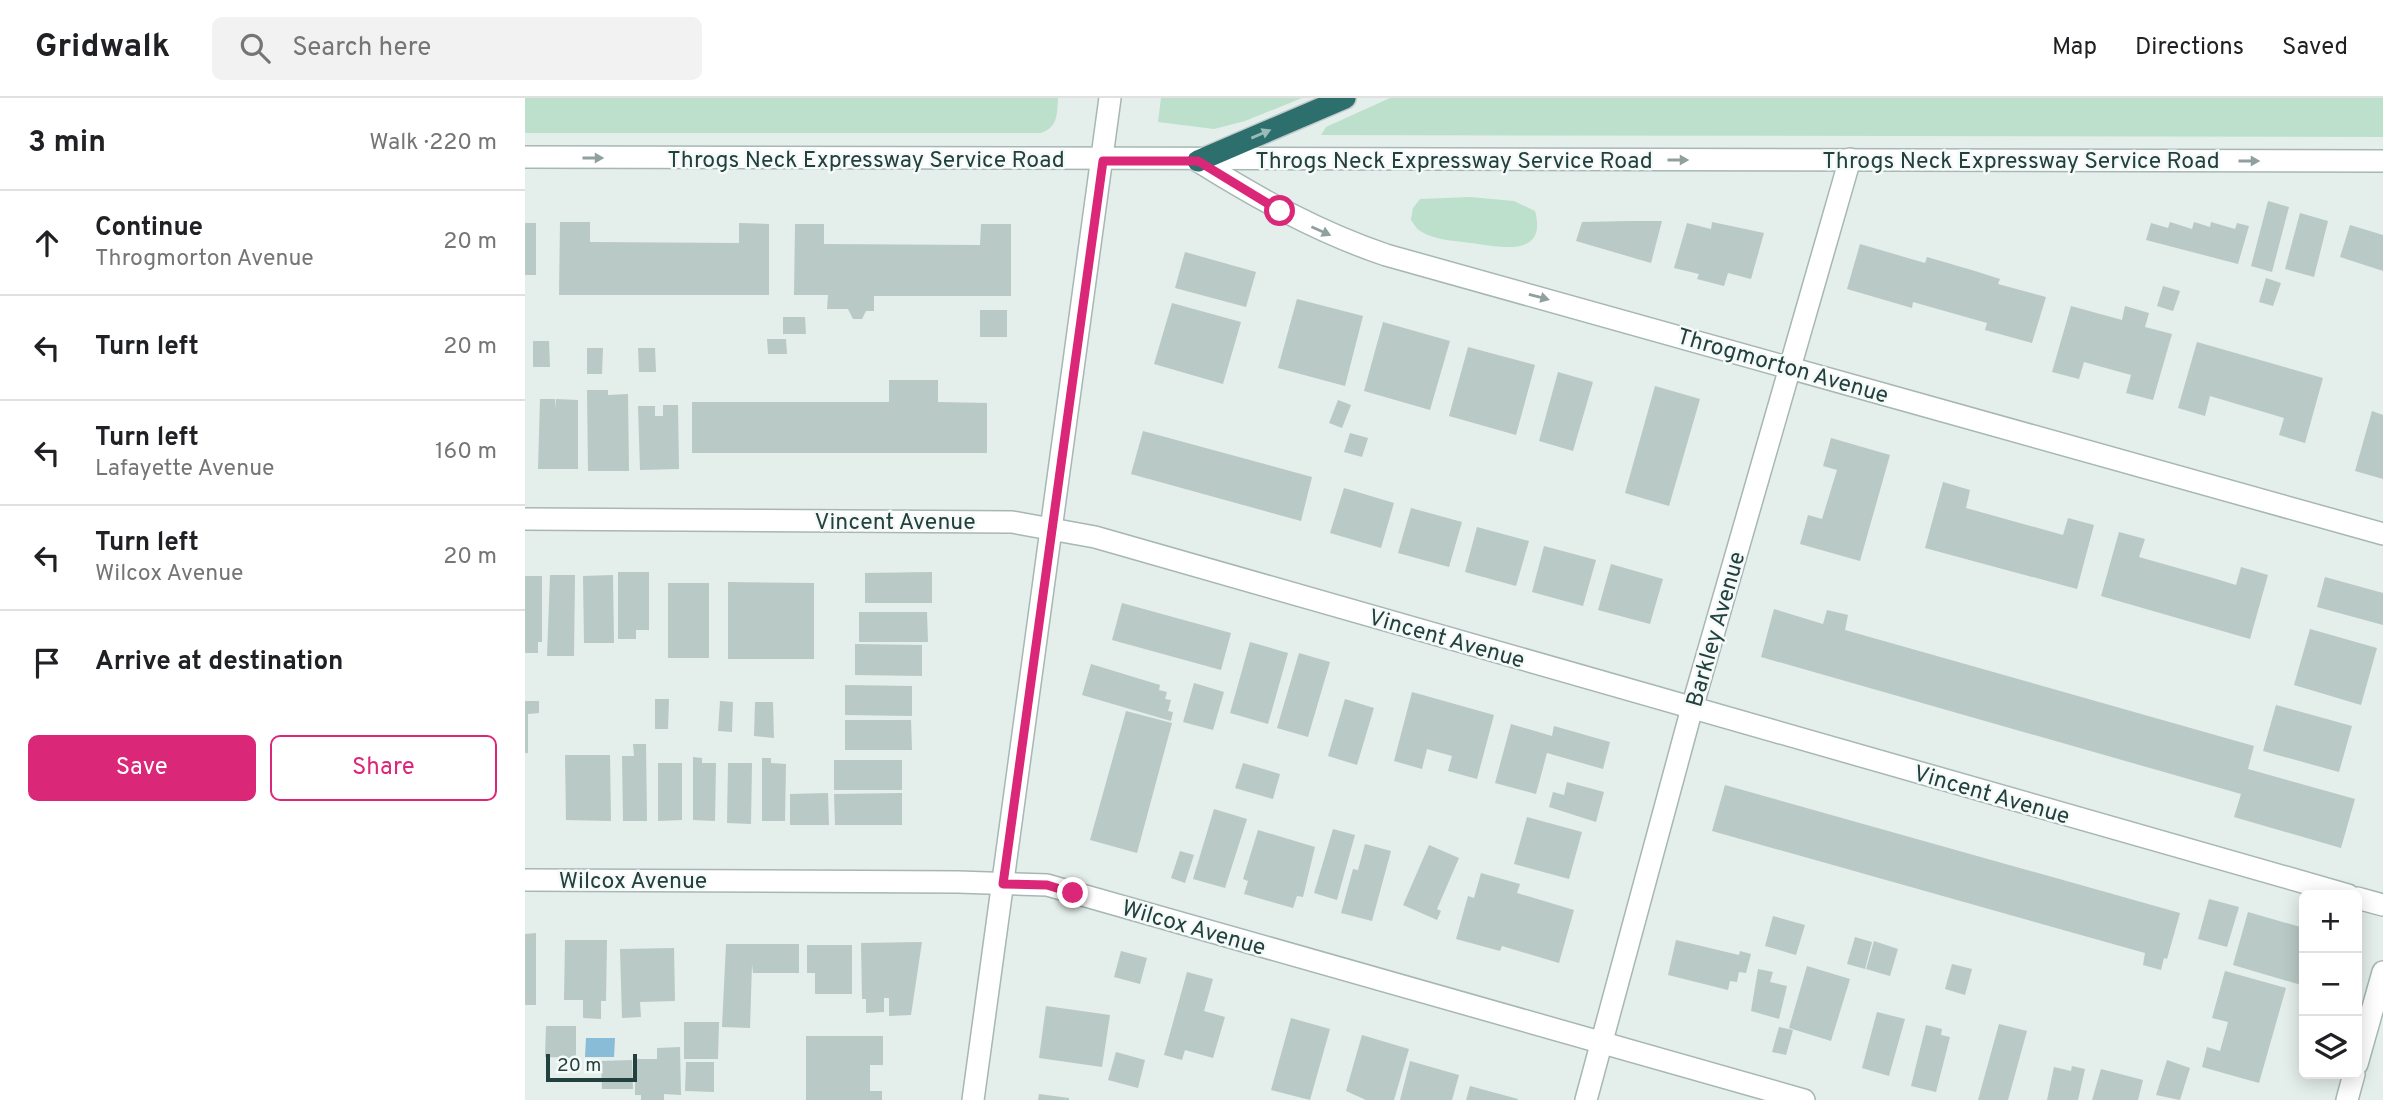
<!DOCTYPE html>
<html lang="en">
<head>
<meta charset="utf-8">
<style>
  :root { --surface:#fff; --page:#f2f2f2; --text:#202124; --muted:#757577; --line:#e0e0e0; --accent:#db2777 }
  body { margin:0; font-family:Overpass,sans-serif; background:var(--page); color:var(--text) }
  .controls { position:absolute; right:21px; bottom:21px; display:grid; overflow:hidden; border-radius:10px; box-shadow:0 4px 18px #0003 }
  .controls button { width:63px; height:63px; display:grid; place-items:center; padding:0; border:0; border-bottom:2px solid var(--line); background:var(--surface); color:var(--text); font:35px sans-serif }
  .scale { position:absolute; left:21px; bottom:18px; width:91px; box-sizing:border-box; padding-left:7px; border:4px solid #22413e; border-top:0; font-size:19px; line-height:24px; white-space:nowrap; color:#22413e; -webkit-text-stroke:5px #f5faf8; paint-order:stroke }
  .stop { position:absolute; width:21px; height:21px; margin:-16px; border:5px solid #db2777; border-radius:50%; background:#fff }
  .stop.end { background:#db2777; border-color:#fff; box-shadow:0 2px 7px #0008 }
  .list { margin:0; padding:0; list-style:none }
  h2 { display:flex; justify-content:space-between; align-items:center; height:91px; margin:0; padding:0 28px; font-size:30px }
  h2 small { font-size:23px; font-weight:400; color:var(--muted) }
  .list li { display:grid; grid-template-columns:46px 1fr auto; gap:21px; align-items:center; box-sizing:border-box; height:105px; padding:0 28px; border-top:2px solid var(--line) }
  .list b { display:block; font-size:26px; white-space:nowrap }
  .list p { margin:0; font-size:23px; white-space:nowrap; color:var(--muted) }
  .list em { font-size:23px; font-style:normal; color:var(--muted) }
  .actions { display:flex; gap:14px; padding:21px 28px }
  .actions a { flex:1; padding:16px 0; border:2px solid var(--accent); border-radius:10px; text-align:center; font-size:24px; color:var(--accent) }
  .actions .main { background:var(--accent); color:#fff }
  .icon { flex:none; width:38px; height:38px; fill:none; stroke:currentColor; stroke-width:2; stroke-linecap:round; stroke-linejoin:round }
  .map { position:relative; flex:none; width:1858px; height:1002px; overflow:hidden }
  header { display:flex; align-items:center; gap:42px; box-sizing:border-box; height:98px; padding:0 35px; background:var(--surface); border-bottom:2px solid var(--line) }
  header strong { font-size:33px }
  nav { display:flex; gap:38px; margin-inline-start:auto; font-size:24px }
  .search { width:490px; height:63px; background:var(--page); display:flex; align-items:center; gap:18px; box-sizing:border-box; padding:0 24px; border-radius:10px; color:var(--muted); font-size:26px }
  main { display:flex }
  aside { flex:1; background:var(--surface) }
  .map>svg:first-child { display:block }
  .green { fill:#bce0cc }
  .water { fill:#89bcd6 }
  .building { fill:#b9c9c5 }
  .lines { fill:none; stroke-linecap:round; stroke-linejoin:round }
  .minor-casing { stroke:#a6b7b4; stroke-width:24 }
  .highway-casing { stroke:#c1cac9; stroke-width:24 }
  .minor { stroke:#fff; stroke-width:21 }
  .highway { stroke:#2c6f6d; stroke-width:21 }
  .oneway { fill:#9bbbb9 }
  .oneway2 { fill:#90a09e }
  .route { stroke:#db2777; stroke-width:9 }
  .labels { text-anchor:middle; stroke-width:5; stroke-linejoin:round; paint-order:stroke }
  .street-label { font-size:23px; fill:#22413e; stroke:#f5faf8 }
</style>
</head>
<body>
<header>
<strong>Gridwalk</strong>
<div class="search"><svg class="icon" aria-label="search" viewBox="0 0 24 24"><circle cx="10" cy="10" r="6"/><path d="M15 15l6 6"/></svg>Search here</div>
<nav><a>Map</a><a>Directions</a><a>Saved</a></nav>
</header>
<main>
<aside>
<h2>3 min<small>Walk · 220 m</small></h2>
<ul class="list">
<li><svg class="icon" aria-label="ahead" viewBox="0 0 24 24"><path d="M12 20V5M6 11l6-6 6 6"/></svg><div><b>Continue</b><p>Throgmorton Avenue</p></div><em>20 m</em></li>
<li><svg class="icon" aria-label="left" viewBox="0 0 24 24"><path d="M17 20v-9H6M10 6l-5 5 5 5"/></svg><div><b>Turn left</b></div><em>20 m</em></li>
<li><svg class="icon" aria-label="left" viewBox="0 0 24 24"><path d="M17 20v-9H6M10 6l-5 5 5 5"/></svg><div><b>Turn left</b><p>Lafayette Avenue</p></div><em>160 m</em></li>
<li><svg class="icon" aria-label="left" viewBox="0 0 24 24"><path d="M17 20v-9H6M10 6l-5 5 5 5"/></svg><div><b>Turn left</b><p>Wilcox Avenue</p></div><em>20 m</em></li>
<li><svg class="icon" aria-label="arrive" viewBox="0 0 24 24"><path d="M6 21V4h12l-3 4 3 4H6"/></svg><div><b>Arrive at destination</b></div></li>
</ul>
<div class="actions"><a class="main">Save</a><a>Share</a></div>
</aside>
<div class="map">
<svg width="1858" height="1002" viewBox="0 0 1858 1002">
  <rect width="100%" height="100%" fill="#e4eeeb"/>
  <!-- green -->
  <g class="green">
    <path d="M0,0H533C532,16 533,29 516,35H0Z"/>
    <polygon points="636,0 777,0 720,23 689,31 633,24"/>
    <polygon points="865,0 1858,0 1858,39 796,37 801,29"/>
    <path d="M945,99L989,103L1010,113C1023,160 975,149 946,145C930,143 910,142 897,134C892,132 889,126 886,122L888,110L895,101Z"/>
  </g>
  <!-- water -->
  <polygon class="water" points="61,940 90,940 89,959 60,959"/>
  <!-- building -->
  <g class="building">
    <polygon points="1743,103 1764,109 1747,174 1726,168"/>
    <polygon points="1775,115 1803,123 1789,179 1760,171"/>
    <polygon points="1106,123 1137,123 1126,165 1051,143 1057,124"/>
    <polygon points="35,124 65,124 65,144 214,145 214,125 244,126 244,197 34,197"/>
    <polygon points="1187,124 1239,135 1226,181 1203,175 1199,188 1172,181 1174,176 1149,170 1162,125 1186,131"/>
    <polygon points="1645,124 1667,131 1669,124 1685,129 1686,124 1710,131 1712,125 1724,128 1713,166 1621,142 1626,125 1643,130"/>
    <rect x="0" y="125" width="11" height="52"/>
    <polygon points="270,126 299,126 299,146 455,147 456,126 486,126 486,198 349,198 349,213 341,213 337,221 328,221 323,211 302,211 303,197 269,197"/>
    <polygon points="1825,127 1858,137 1858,173 1815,159"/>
    <polygon points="1335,146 1400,165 1402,159 1450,173 1475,181 1473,186 1521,199 1507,245 1460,232 1462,225 1388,204 1387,210 1322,191"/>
    <polygon points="660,154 731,174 721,209 650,190"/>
    <polygon points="1741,180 1756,185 1748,208 1734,204"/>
    <polygon points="1638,188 1655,193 1648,213 1632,208"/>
    <polygon points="772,201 838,218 820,288 753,270"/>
    <polygon points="647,205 716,224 698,286 629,266"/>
    <polygon points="1546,208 1597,222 1600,208 1624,215 1620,229 1647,236 1628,302 1601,295 1606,277 1559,264 1554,281 1527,274"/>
    <rect x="455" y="212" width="27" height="27"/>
    <polygon points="258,219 280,219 281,236 258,236"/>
    <polygon points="858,224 925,243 905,312 839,293"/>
    <polygon points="242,241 261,241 262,256 243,256"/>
    <polygon points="8,243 24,243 25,269 8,269"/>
    <polygon points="1672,244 1798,280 1780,345 1754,337 1759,320 1685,298 1680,318 1653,310"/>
    <polygon points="943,249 1010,267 991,337 924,318"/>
    <polygon points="62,250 78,250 77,276 62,276"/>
    <polygon points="113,250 130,250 131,274 114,274"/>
    <polygon points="1033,274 1068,284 1048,353 1014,343"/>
    <polygon points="364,282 413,282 413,304 462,305 462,355 167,355 167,304 364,304"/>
    <polygon points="1130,288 1175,301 1144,408 1100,395"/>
    <polygon points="62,292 83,292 83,297 103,296 104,373 63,373"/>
    <polygon points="15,301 30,301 31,311 31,301 53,302 53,371 13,371"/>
    <polygon points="813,302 826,307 817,330 804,325"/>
    <polygon points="138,307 153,307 154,371 115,372 113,308 130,308 130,318 138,318"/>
    <polygon points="1847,313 1858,317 1858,381 1830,373"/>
    <polygon points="618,333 787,379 776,423 606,376"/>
    <polygon points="825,335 843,340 837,359 819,354"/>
    <polygon points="1306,340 1365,357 1335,463 1275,446 1283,417 1297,421 1312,372 1298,368"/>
    <polygon points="1418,384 1445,392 1441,410 1538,437 1543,420 1569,427 1552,491 1400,450"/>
    <polygon points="819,390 869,405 856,450 805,435"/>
    <polygon points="886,410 937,424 924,469 873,455"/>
    <polygon points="952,429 1004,443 991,488 940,474"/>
    <polygon points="1594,434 1620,441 1614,459 1688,480 1711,487 1716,469 1743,477 1725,541 1576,498"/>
    <polygon points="1019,448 1071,462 1058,508 1007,494"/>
    <polygon points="1086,466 1138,481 1125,526 1073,512"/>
    <polygon points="93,474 124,474 124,532 111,532 111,541 93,541"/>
    <polygon points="407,474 407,505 340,505 340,475"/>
    <polygon points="25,477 50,477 49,558 22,558"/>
    <polygon points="88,477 89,545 59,545 58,478"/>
    <polygon points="0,478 17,478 17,544 13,544 13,555 0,555"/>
    <polygon points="1800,479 1858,495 1858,527 1792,509"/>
    <polygon points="203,484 289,485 289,561 203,561"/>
    <rect x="143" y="485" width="41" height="75"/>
    <polygon points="597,505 706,535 696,572 587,542"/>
    <polygon points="1249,511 1298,526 1302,512 1323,517 1320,532 1729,648 1723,671 1830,701 1816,750 1709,719 1716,696 1236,559"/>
    <polygon points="334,514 402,514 403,544 334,544"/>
    <polygon points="1785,531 1852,550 1836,607 1769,587"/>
    <polygon points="725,544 763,555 743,626 705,615"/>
    <polygon points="330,546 397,547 397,578 330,577"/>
    <polygon points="774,555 805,564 783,639 752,630"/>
    <polygon points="566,566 635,587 634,592 642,594 640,601 646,602 643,613 648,614 646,623 557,597"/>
    <polygon points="669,585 699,594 688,632 658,624"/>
    <polygon points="320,587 387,588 387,618 320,617"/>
    <polygon points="887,594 969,617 952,681 923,673 927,658 902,651 897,671 869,663"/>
    <polygon points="130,601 144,601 143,631 130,631"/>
    <polygon points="820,601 849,610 832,667 803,658"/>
    <polygon points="0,603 14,603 14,615 3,616 3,655 0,655"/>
    <polygon points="195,603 208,604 207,634 193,633"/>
    <polygon points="230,604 248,604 249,640 229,638"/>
    <polygon points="1751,607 1827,628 1814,674 1738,653"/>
    <polygon points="601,613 647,625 612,755 565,742"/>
    <polygon points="320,622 386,622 387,652 320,652"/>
    <polygon points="986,626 1027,638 1029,628 1085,644 1078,671 1022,655 1011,696 970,685"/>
    <polygon points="108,646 121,646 122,723 98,723 97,658 109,658"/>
    <polygon points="40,657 85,657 86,723 41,722"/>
    <polygon points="168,659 177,660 177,665 191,665 190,723 168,722"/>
    <polygon points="237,660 246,660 246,665 261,666 260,723 237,723"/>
    <rect x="309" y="662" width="68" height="30"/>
    <polygon points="133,665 157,665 157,722 133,723"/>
    <polygon points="203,665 227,665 226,726 202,725"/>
    <polygon points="718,665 755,676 748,701 710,690"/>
    <polygon points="1042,684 1079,694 1071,724 1024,709 1028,694 1039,697"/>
    <polygon points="1200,687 1655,815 1642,861 1639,860 1636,872 1618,867 1620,855 1187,733"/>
    <polygon points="303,695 304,727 265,727 265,696"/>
    <polygon points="377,695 377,727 310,727 309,696"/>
    <polygon points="689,711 722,721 700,790 668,781"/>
    <polygon points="1002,719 1057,734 1044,781 989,766"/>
    <polygon points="808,731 830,737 812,802 789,795"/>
    <polygon points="733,732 790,749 778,799 772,798 768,810 719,796 723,783 718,781"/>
    <polygon points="840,746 866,753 847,823 816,815 828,771 833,772"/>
    <polygon points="904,747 934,760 912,811 916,813 912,822 878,807"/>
    <polygon points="655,753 669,757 660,785 646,780"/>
    <polygon points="956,775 995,786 992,795 1049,812 1034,865 977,848 975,853 931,841 943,798 949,800"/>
    <polygon points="1684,801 1714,809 1702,849 1673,841"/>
    <polygon points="1723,814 1779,830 1779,875 1776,887 1708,867"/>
    <polygon points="1248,818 1280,827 1271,857 1240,848"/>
    <polygon points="11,835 11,907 0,907 0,836"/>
    <polygon points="1330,839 1347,844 1340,871 1322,866"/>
    <polygon points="40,842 82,842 81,903 76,903 76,921 58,920 58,902 39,902"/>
    <polygon points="1151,842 1214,857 1215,853 1226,856 1221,875 1214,874 1212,884 1205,883 1203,892 1143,877"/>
    <polygon points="1349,843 1373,851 1365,878 1341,871"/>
    <polygon points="397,844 386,917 364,918 364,900 359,900 359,914 341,915 341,901 337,901 336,845"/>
    <polygon points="201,846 274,846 274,875 228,875 227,866 225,930 197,929"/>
    <polygon points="282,847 327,847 327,896 290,896 290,875 282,875"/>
    <polygon points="149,850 150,903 115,904 116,919 97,920 95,851"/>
    <polygon points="596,853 622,860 615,886 589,879"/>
    <polygon points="1427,866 1447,871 1440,897 1420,891"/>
    <polygon points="1282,868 1325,881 1306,943 1264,930"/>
    <polygon points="1233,871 1248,874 1245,884 1262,888 1254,921 1226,913"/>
    <polygon points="1700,873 1761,890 1734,985 1677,969 1682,949 1695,953 1703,924 1687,920"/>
    <polygon points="662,874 688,881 679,913 700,919 688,960 660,952 657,962 639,957"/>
    <polygon points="521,908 585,917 577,969 514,960"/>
    <polygon points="1352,914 1380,921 1364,978 1337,970"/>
    <polygon points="766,920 805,931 785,1002 746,992"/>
    <polygon points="159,924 194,924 193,961 159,961"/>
    <polygon points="1474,926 1502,933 1483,1002 1453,1002"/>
    <polygon points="1401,927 1417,931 1416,937 1425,939 1411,994 1386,988"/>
    <polygon points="21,928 51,928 51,960 20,959"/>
    <polygon points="1254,929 1268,932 1261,957 1247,954"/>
    <polygon points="837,937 884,951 869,1002 841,1002 821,993"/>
    <polygon points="281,938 358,938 358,967 345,967 345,993 357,993 357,1002 281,1002"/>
    <polygon points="155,949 156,997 139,996 139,1002 116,1002 116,997 110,997 110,961 132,961 132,950"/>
    <polygon points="591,954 620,962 613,990 583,982"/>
    <polygon points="107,962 108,991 77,991 76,963"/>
    <polygon points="1642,962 1665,970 1655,1002 1631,997"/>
    <polygon points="885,963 934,977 927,1002 875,1002"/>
    <polygon points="161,964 189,964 189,994 160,993"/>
    <polygon points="1547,968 1560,971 1553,1002 1522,1002 1529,969 1546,973"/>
    <polygon points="1576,971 1618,982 1613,1002 1567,1002"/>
    <polygon points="945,988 993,1001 993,1002 941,1002"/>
    <polygon points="514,996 544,1000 544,1002 513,1002"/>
  </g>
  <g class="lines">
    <defs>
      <g id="minor">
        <polyline points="0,59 1858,63"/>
        <path d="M673,63C734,101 793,134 861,157L1858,436"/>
        <polyline points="0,421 487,424 570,439 1823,797"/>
        <polyline points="0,782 433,784 522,787 1279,1002"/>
        <polyline points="1832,800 1858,807"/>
        <polyline points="1832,966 1858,874"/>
        <polyline points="448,1002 585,0"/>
        <polyline points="1061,1002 1167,610 1325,61"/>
        <polyline points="1822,1002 1829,976"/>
      </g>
      <polyline id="highway" points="673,63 820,0"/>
    </defs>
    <!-- minor casing -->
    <use href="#minor" class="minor-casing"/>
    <!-- highway casing -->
    <use href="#highway" class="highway-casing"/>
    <!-- minor -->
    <use href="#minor" class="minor"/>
    <!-- highway -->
    <use href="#highway" class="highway"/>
  </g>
  <!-- one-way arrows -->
  <defs><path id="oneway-solid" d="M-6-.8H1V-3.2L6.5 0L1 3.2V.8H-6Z" transform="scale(1.75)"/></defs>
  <use class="oneway" href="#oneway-solid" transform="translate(736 36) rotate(-23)"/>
  <g class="oneway2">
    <use href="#oneway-solid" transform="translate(68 60)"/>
    <use href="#oneway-solid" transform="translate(1153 62)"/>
    <use href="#oneway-solid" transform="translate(1724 63)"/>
    <use href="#oneway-solid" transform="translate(796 133) rotate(24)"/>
    <use href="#oneway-solid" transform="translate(1014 199) rotate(15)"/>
  </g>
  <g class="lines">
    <!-- route -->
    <polyline class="route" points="548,795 522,787 478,786 578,63 673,63 755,113"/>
  </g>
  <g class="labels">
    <!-- street labels -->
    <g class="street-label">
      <text x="341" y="69">Throgs Neck Expressway Service Road</text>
      <text x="929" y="70">Throgs Neck Expressway Service Road</text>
      <text x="1496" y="70">Throgs Neck Expressway Service Road</text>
      <text transform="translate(1258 267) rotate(16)" y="8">Throgmorton Avenue</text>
      <text x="370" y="431">Vincent Avenue</text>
      <text transform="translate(1190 531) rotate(-74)" y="8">Barkley Avenue</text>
      <text transform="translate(922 540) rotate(16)" y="8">Vincent Avenue</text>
      <text transform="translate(1467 696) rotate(16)" y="8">Vincent Avenue</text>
      <text x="108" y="790">Wilcox Avenue</text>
      <text transform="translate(669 829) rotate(16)" y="8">Wilcox Avenue</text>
    </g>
  </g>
</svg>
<div class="controls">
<button>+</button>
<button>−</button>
<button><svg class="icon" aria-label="layers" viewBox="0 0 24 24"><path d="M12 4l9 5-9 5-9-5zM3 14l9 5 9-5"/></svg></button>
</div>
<div class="scale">20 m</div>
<div class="stop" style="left:755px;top:113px"></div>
<div class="stop end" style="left:548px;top:795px"></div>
</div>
</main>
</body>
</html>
